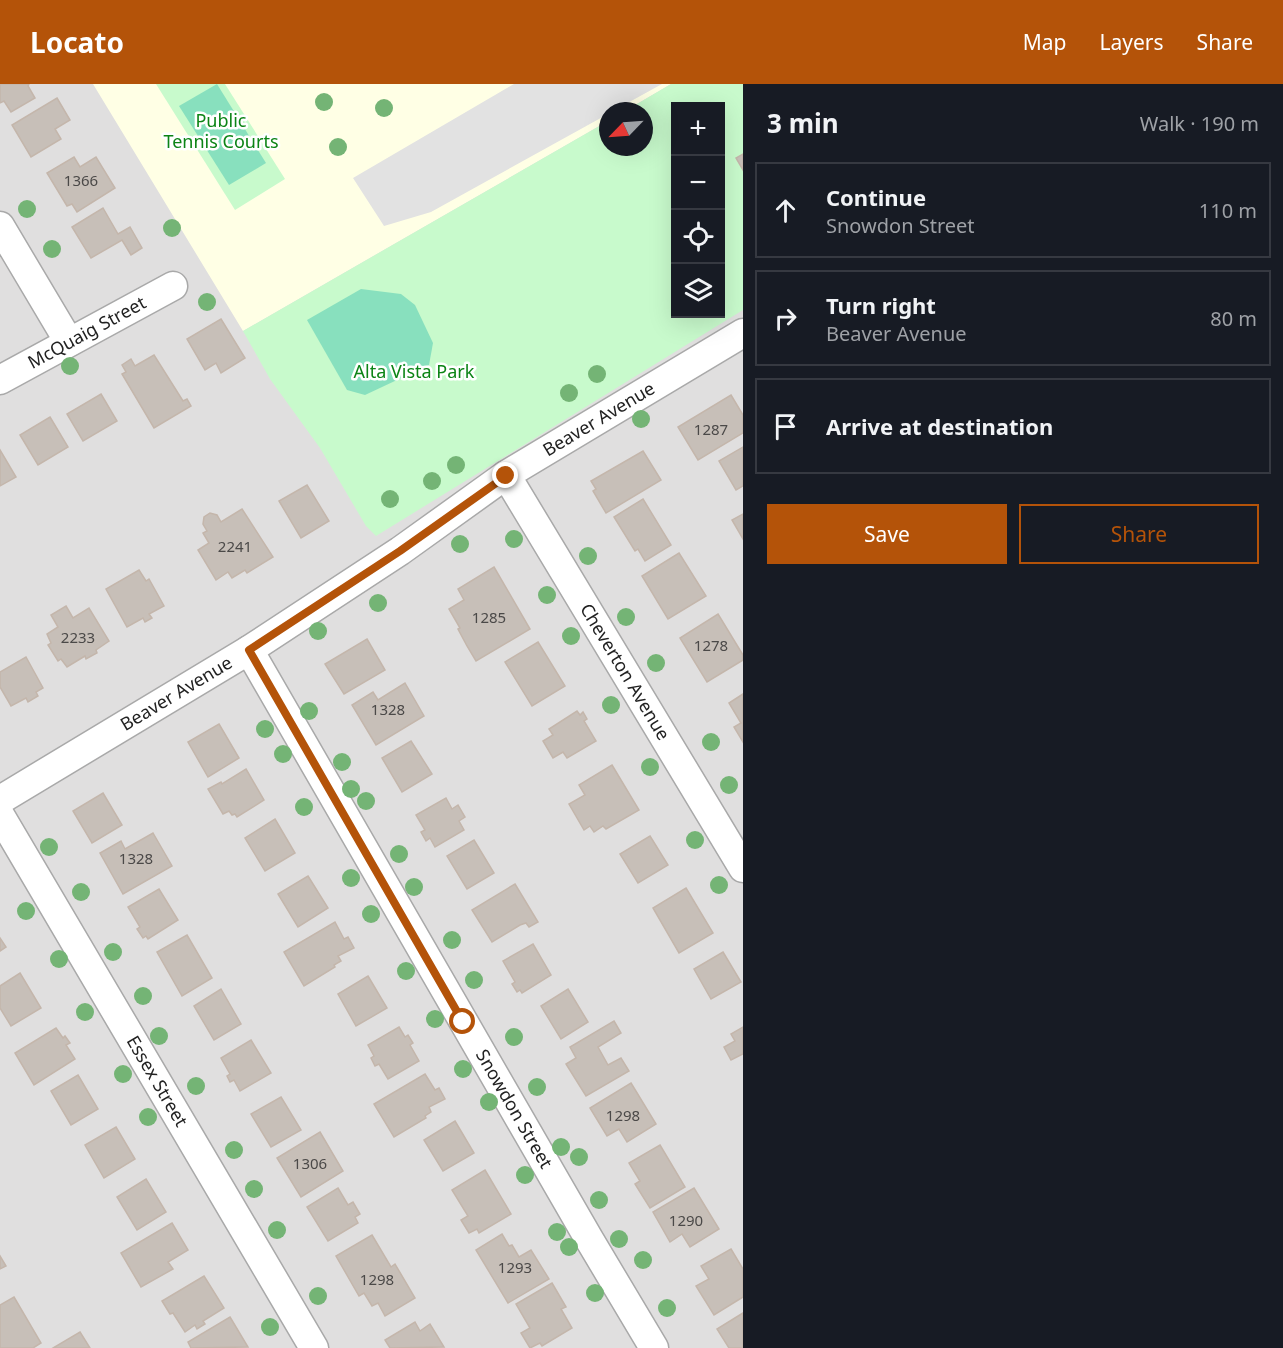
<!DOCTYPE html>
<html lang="en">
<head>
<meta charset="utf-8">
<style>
  :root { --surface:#171b24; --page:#242831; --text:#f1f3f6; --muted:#9ea1a6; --line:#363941; --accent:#b45309 }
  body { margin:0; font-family:"Noto Sans",sans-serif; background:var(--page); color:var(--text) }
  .controls { position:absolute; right:18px; top:18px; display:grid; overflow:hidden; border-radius:0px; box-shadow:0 6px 24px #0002 }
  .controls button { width:54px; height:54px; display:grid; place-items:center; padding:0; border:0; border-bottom:2px solid var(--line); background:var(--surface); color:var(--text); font:30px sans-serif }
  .compass { position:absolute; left:599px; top:18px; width:54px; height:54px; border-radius:50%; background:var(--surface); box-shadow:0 6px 24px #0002; rotate:245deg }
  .stop { position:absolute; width:18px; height:18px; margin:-14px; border:4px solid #b45309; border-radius:50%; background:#fff }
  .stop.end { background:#b45309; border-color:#fff; box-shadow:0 2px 6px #0008 }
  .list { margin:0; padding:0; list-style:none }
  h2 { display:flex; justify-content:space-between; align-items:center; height:78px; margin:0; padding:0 24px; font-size:26px }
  h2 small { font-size:20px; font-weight:400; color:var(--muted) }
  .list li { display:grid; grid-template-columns:39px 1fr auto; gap:18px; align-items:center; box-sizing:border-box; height:96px; margin:0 12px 12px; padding:0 12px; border:2px solid var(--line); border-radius:0px }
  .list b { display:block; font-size:22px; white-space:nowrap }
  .list p { margin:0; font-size:20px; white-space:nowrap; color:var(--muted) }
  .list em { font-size:20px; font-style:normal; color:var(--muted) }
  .actions { display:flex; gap:12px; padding:18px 24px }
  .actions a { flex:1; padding:14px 0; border:2px solid var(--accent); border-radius:0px; text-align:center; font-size:21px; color:var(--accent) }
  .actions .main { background:var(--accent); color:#fff }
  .icon { flex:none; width:33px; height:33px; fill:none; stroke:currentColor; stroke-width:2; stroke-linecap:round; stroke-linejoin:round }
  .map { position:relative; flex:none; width:743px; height:1264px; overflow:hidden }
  header { display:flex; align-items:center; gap:36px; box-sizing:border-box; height:84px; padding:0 30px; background:var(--accent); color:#fff }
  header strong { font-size:28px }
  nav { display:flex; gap:33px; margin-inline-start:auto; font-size:21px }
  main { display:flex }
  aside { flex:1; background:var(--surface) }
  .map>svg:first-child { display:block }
  .residential { fill:#e0dfdf; fill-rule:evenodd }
  .education { fill:#ffffe5 }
  .park { fill:#c8facc; fill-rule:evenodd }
  .pitch { fill:#88e0be }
  .parking { fill:#e2e2e2 }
  .building { fill:#c7bfb8; stroke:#c4b6ab; stroke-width:1.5 }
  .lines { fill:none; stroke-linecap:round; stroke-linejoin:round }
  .minor-casing { stroke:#a9a9a9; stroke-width:31 }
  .minor { stroke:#fff; stroke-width:28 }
  .tree { fill:#74b475 }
  .route { stroke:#b45309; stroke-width:8 }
  .labels { text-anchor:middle; stroke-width:5; stroke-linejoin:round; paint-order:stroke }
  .number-label { font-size:15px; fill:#4b4948 }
  .park-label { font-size:18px; fill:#0c8416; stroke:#fff }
  .street-label { font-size:18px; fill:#222; stroke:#fff }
</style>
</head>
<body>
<header>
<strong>Locato</strong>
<nav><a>Map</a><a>Layers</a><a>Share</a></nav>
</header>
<main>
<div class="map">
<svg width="743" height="1264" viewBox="0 0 743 1264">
  <rect width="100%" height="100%" fill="#f2efe9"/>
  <!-- residential -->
  <path class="residential" d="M0,0H743V1264H0ZM676,22H720V230H676ZM608,27H644V63H608Z"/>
  <!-- education -->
  <polygon class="education" points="93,0 671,0 625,27 608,27 608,37 243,247"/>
  <!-- park -->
  <g class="park">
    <polygon points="156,0 225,0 285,95 235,126"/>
    <path d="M671,0H743V226L376,452L366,442L320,364L270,295L243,247L608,37V63H644V27H625ZM676,22H720V230H676Z"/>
  </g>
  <!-- pitch -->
  <g class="pitch">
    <polygon points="217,0 266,79 229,101 179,22"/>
    <polygon points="361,205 401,210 415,221 433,259 429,281 365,311 347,306 307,236"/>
  </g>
  <!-- parking -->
  <polygon class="parking" points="514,0 662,0 613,27 608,27 608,30 431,128 384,142 353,94"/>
  <!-- building -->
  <g class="building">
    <polygon points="0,0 29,0 28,2 35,14 11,28 4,17 0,19"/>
    <polygon points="57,14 70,36 55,45 61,55 31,73 12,41"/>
    <polygon points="743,70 743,86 736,74"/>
    <polygon points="74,73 80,83 96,73 115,104 77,128 72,120 67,122 47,89"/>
    <polygon points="103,124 118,150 130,143 142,164 131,171 122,156 91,174 72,143"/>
    <polygon points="221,235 245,274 221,289 216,279 205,286 187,255"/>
    <polygon points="154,271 183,317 187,315 191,322 154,344 122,290 126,288 122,281 131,275 135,282"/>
    <polygon points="101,310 117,337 83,357 67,330"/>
    <polygon points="731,311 743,331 743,349 698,376 678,343"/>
    <polygon points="50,333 68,363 38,381 20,351"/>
    <polygon points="743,363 743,402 736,406 719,377"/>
    <polygon points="0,366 16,393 0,402"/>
    <polygon points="643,367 661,396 606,429 593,407 596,405 591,397"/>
    <polygon points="307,401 329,437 301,454 279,417"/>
    <polygon points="643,415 671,461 645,477 638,465 635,467 614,433"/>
    <polygon points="242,425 273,473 247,489 245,486 232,494 228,488 216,496 198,466 209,459 203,449 207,447 203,440 204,433 210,429 217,431 221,438"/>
    <polygon points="743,430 743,455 732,436"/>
    <polygon points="679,469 706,512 668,535 642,492"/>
    <polygon points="494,483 530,545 476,577 467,562 458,545 460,544 449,525 464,516 458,505"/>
    <polygon points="139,486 146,497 149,495 164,522 149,530 152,534 145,538 143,534 127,543 106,505"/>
    <polygon points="66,522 73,534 89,524 109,557 96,566 97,569 86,575 85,572 67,583 61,575 58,577 48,561 51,559 47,550 58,543 51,531"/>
    <polygon points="718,530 743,571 743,576 707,598 680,554"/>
    <polygon points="367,555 385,586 344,610 325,580"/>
    <polygon points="538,558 565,602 532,622 505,578"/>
    <polygon points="26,573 43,604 36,608 38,612 28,618 26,614 11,622 0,603 0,588"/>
    <polygon points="405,599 424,632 376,661 352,621 373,608 378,616"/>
    <polygon points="743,610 743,658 734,643 741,639 729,619"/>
    <polygon points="577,627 580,631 583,628 587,635 584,637 596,657 567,674 563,668 553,674 543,657 553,651 549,645"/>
    <polygon points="219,640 239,674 208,693 188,658"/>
    <polygon points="411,657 432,690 402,708 382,674"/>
    <polygon points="612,681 639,726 606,745 603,742 594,748 590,742 584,746 569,720 585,711 579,701"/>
    <polygon points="246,685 264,716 237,733 235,730 232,731 229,727 223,730 208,705 221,698 222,700"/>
    <polygon points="103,709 122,741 92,759 73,727"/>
    <polygon points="446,714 452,725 458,721 465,733 459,737 464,746 435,763 430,754 426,757 421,748 425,746 416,731"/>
    <polygon points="275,735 295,769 265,787 245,754"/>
    <polygon points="153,749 172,782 123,810 100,769 121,757 125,765"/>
    <polygon points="650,752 668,781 638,799 620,770"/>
    <polygon points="474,756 494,789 467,805 447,772"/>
    <polygon points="308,792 328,824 298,843 278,810"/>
    <polygon points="515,800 538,838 529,843 526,839 520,841 492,858 472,826"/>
    <polygon points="686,804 713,849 679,869 653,824"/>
    <polygon points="159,805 178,836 148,855 146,852 143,854 137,845 140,843 128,823"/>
    <polygon points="335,838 344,855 348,853 354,864 338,872 341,877 334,881 335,883 304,902 284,868"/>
    <polygon points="187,851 212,894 182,912 157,868"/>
    <polygon points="0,854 6,863 0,867"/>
    <polygon points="533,860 551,891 522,909 520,906 517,908 512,900 515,898 503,877"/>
    <polygon points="723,868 741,898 711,915 694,885"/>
    <polygon points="20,889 41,924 11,942 0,924 0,902"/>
    <polygon points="368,892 387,924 356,942 338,910"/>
    <polygon points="221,905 241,940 214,956 194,922"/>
    <polygon points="568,905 588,938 561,955 541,922"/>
    <polygon points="614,937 621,949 598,963 608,981 621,974 629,987 586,1012 566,980 576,974 570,963"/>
    <polygon points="399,943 405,953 408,951 413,959 410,961 419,977 388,995 379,980 375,982 371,974 374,972 368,961"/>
    <polygon points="743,943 743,970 731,976 724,963 735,957 731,950"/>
    <polygon points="56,944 63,954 65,952 70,959 66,961 75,975 34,1001 15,969"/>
    <polygon points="251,956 271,989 240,1007 234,996 230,998 227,992 230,990 221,974"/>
    <polygon points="425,990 435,1006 439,1004 445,1015 429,1023 431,1028 425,1032 426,1034 394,1053 374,1020"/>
    <polygon points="78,991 98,1025 71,1041 51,1007"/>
    <polygon points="631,999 656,1040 627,1058 619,1045 607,1052 590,1024"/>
    <polygon points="281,1013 301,1046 271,1063 251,1030"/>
    <polygon points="455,1037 474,1069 443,1087 424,1056"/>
    <polygon points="116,1043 135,1075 104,1094 85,1061"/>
    <polygon points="320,1048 343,1087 301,1113 277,1074"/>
    <polygon points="660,1061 685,1103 650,1124 635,1100 640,1097 629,1079"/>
    <polygon points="485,1086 511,1130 479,1149 477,1145 469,1149 461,1136 468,1132 452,1106"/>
    <polygon points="146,1095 166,1128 137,1146 117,1113"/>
    <polygon points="338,1104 348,1121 353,1118 360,1130 355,1133 358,1139 328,1157 307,1123"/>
    <polygon points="694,1104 719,1145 690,1163 682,1150 670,1158 653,1128"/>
    <polygon points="172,1139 188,1166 168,1178 173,1185 141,1203 121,1169"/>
    <polygon points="502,1150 509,1162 512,1161 519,1173 531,1166 549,1195 508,1219 476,1166"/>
    <polygon points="372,1151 391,1183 395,1180 415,1214 385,1232 378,1219 372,1222 364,1209 359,1212 336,1172"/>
    <polygon points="731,1165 743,1185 743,1213 714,1231 696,1202 709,1195 701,1182"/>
    <polygon points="0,1172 6,1182 0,1185"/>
    <polygon points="204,1192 224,1224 203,1237 205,1240 197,1245 195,1241 185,1248 173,1229 170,1230 162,1217"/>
    <polygon points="552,1199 566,1223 561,1225 572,1244 542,1262 540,1259 530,1264 521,1249 530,1244 516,1220"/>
    <polygon points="14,1213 41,1259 33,1264 0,1264 0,1221"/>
    <polygon points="743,1229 743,1264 729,1264 717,1245"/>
    <polygon points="230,1233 248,1263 191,1264 188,1258"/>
    <polygon points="415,1238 420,1247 430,1240 444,1263 390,1264 385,1256"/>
    <polygon points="80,1248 90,1264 53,1264"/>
  </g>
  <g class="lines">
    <defs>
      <g id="minor">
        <polyline points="0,142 69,258"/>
        <path id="s1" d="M0,296L173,202"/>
        <path id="s2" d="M506,391L743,784"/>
        <path id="s3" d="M249,566L589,1155L654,1264"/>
        <path id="s4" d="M0,716L249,566L400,467L506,391L743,249"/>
        <path id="s5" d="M0,731L314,1264"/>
      </g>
    </defs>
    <!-- minor casing -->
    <use href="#minor" class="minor-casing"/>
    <!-- minor -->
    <use href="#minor" class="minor"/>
  </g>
  <!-- trees -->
  <g class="tree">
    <circle cx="324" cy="18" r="9"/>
    <circle cx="384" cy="24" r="9"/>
    <circle cx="338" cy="63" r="9"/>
    <circle cx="27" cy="125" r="9"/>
    <circle cx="172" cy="144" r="9"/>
    <circle cx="52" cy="165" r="9"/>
    <circle cx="207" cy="218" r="9"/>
    <circle cx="70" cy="282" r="9"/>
    <circle cx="597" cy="290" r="9"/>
    <circle cx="569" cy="309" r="9"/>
    <circle cx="641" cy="335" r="9"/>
    <circle cx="456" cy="381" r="9"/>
    <circle cx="432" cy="397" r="9"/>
    <circle cx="390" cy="415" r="9"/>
    <circle cx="514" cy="455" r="9"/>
    <circle cx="460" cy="460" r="9"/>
    <circle cx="588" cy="472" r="9"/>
    <circle cx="547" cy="511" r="9"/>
    <circle cx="378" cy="519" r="9"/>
    <circle cx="626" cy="533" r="9"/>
    <circle cx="318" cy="547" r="9"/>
    <circle cx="571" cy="552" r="9"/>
    <circle cx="656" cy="579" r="9"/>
    <circle cx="611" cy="621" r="9"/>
    <circle cx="309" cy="627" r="9"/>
    <circle cx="265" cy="645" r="9"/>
    <circle cx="711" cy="658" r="9"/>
    <circle cx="283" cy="670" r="9"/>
    <circle cx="342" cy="678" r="9"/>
    <circle cx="650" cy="683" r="9"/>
    <circle cx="729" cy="701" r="9"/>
    <circle cx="351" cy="705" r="9"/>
    <circle cx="366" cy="717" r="9"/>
    <circle cx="304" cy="723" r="9"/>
    <circle cx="695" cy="756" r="9"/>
    <circle cx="49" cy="763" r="9"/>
    <circle cx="399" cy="770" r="9"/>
    <circle cx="351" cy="794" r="9"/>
    <circle cx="719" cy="801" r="9"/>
    <circle cx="414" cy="803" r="9"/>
    <circle cx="81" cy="808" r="9"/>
    <circle cx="26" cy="827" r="9"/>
    <circle cx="371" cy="830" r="9"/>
    <circle cx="452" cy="856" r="9"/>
    <circle cx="113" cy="868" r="9"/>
    <circle cx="59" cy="875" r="9"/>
    <circle cx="406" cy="887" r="9"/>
    <circle cx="474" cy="896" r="9"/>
    <circle cx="143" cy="912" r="9"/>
    <circle cx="85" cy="928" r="9"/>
    <circle cx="435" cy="935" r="9"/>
    <circle cx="159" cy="952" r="9"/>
    <circle cx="514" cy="953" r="9"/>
    <circle cx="463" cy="985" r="9"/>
    <circle cx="123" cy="990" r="9"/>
    <circle cx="196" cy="1002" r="9"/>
    <circle cx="537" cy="1003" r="9"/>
    <circle cx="489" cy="1018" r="9"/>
    <circle cx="148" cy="1033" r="9"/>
    <circle cx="561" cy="1063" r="9"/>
    <circle cx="234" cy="1066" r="9"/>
    <circle cx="579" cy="1073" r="9"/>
    <circle cx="525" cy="1091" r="9"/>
    <circle cx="254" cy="1105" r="9"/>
    <circle cx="599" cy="1116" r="9"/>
    <circle cx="277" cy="1146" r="9"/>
    <circle cx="557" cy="1148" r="9"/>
    <circle cx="619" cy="1155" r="9"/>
    <circle cx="569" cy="1163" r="9"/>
    <circle cx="643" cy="1176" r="9"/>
    <circle cx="595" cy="1209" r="9"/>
    <circle cx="318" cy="1212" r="9"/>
    <circle cx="667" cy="1224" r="9"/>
    <circle cx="270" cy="1243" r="9"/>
  </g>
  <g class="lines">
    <!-- route -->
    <polyline class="route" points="463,938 249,566 400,467 506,392"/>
  </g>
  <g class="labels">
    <!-- number labels -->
    <g class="number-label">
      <text x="81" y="102">1366</text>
      <text x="711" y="351">1287</text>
      <text x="235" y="468">2241</text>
      <text x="489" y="539">1285</text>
      <text x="78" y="559">2233</text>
      <text x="711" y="567">1278</text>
      <text x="388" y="631">1328</text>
      <text x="136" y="780">1328</text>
      <text x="623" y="1037">1298</text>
      <text x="310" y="1085">1306</text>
      <text x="686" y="1142">1290</text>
      <text x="515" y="1189">1293</text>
      <text x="377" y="1201">1298</text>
    </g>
    <!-- park labels -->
    <g class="park-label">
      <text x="221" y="43">Public<tspan x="221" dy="21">Tennis Courts</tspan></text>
      <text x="414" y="294">Alta Vista Park</text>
    </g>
    <!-- street labels -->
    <g class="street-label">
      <text dy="6" stroke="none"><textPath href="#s1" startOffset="99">McQuaig Street</textPath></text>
      <text dy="6" stroke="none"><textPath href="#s4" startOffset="710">Beaver Avenue</textPath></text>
      <text dy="6" stroke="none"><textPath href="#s2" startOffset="230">Cheverton Avenue</textPath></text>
      <text dy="6" stroke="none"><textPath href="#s4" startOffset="206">Beaver Avenue</textPath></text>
      <text dy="6" stroke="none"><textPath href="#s5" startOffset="309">Essex Street</textPath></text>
      <text dy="6" stroke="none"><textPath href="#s3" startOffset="530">Snowdon Street</textPath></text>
    </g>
  </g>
</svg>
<div class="controls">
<button>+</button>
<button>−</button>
<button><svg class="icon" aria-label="locate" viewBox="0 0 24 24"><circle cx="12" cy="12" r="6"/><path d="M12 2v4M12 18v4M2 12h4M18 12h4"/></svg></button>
<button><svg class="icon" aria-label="layers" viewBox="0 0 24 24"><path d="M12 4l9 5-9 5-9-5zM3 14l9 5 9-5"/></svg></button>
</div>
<svg class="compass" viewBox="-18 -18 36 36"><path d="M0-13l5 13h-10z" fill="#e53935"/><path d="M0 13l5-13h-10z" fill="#9ea1a6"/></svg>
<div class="stop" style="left:463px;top:938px"></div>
<div class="stop end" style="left:506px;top:392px"></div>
</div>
<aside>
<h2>3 min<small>Walk · 190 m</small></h2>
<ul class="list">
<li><svg class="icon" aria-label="ahead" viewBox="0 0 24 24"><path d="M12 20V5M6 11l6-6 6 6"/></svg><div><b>Continue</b><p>Snowdon Street</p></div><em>110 m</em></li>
<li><svg class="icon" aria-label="right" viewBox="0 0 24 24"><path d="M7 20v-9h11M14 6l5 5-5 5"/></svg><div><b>Turn right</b><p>Beaver Avenue</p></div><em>80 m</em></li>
<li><svg class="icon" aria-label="arrive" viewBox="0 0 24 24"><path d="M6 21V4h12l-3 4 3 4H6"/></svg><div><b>Arrive at destination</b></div></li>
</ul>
<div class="actions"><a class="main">Save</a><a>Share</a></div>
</aside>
</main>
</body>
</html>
